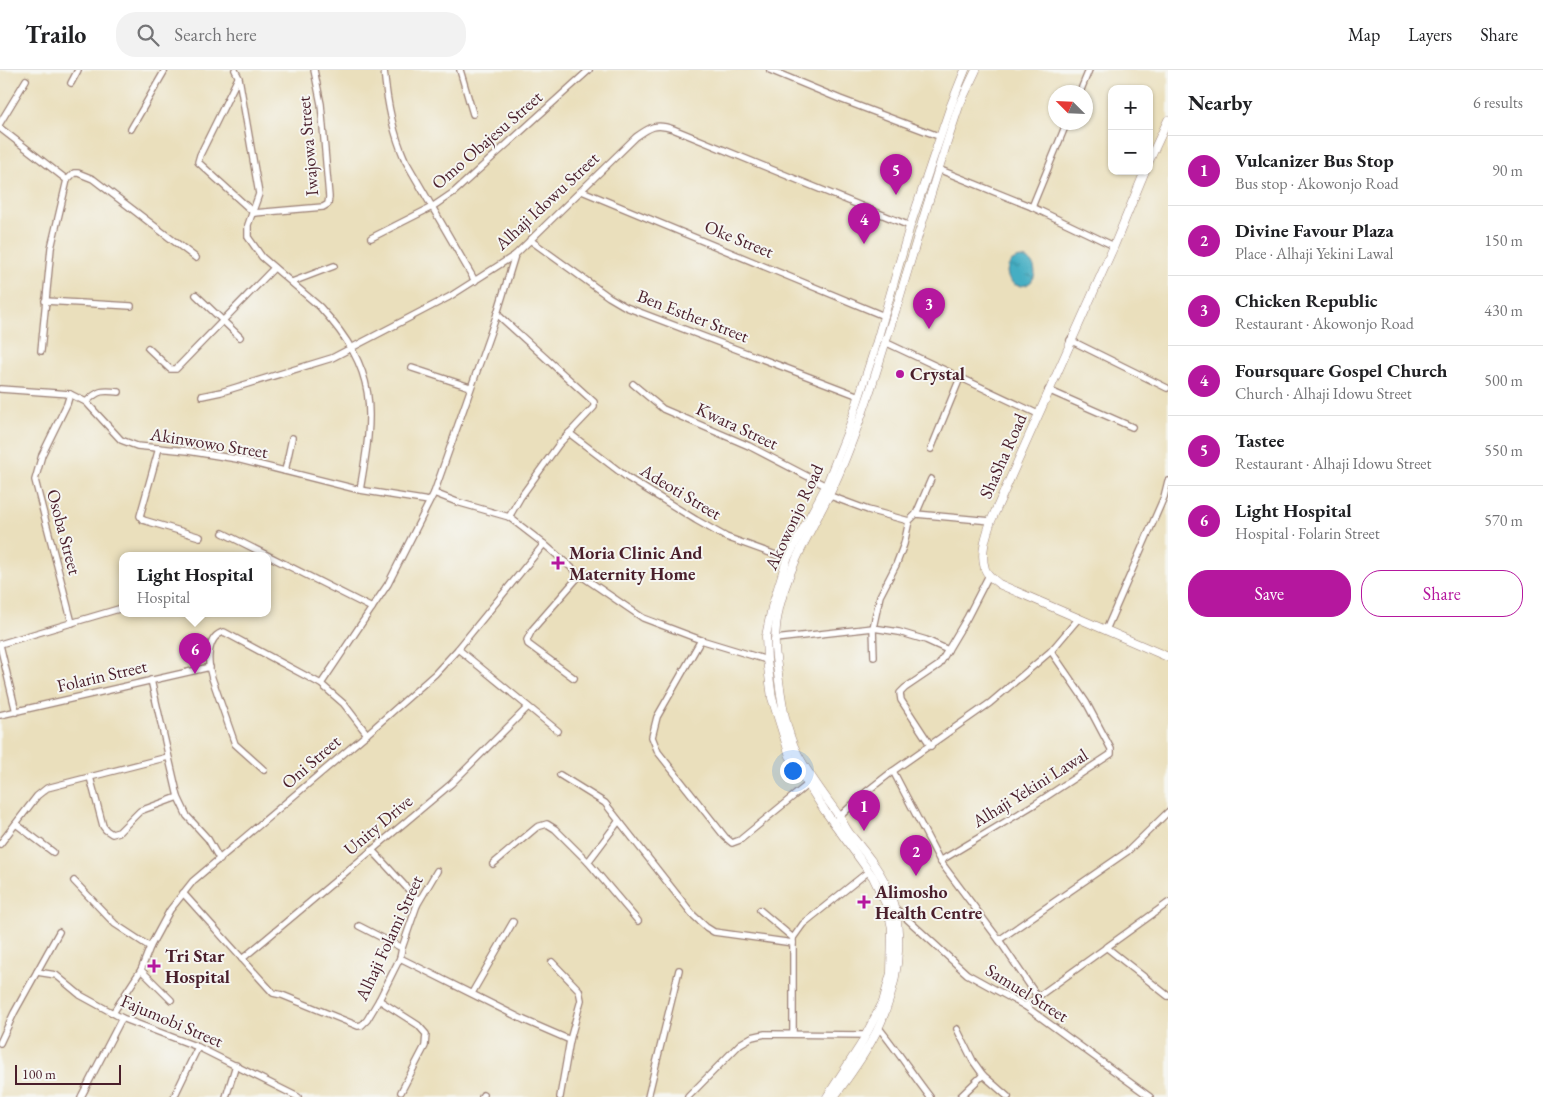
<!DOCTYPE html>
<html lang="en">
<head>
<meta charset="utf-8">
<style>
  :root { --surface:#fff; --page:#f2f2f2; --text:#202124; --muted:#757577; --line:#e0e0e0; --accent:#b5179e }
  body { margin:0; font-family:"EB Garamond",serif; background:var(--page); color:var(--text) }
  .controls { position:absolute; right:15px; top:15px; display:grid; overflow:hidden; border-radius:10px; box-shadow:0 1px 4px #0004 }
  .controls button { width:45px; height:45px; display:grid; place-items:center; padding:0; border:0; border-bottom:1px solid var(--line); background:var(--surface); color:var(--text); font:25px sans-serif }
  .compass { position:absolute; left:1048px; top:15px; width:45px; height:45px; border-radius:50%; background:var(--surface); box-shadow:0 1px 4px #0004; rotate:294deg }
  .scale { position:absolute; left:15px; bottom:12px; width:106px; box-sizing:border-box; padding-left:5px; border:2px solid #4a1f2b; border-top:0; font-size:14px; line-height:18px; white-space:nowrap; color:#4a1f2b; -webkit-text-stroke:4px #f6f6f2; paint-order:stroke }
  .you { position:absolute; left:792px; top:700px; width:18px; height:18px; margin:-12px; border:4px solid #fff; border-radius:50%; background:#1a73e8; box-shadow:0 0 0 8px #1a73e833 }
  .badge { display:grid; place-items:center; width:32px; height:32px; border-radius:50%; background:var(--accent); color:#fff; font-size:16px; font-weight:700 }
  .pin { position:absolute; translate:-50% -41px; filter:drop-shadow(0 1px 2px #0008) }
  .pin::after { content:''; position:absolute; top:26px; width:18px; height:15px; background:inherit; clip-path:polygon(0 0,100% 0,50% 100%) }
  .popup { position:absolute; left:119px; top:482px; width:152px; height:65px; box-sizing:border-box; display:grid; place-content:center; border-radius:10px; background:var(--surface); filter:drop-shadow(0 1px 4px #0005); font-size:16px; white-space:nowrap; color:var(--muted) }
  .popup b { font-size:19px; color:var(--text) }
  .popup::after { content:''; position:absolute; left:50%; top:100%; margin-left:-10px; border:10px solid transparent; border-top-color:var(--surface) }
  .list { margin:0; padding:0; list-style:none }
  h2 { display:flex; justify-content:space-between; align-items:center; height:65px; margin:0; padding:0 20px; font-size:21px }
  h2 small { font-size:16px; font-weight:400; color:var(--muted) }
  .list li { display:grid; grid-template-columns:32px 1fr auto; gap:15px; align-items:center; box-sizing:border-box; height:70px; padding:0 20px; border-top:1px solid var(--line) }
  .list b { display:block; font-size:19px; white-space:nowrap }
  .list p { margin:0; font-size:16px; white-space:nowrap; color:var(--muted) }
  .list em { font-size:16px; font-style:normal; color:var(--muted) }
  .actions { display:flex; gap:10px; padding:15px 20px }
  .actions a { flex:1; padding:11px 0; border:1px solid var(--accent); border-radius:20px; text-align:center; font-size:18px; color:var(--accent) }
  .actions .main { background:var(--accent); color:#fff }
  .icon { flex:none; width:28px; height:28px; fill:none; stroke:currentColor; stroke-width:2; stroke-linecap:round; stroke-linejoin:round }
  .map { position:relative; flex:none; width:1168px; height:1027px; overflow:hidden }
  header { display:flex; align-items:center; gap:30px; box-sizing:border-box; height:70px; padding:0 25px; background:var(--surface); border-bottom:1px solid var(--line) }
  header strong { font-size:24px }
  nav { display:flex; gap:28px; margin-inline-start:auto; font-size:18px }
  .search { width:350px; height:45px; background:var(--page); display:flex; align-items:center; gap:12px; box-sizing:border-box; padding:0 18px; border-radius:20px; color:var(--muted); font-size:19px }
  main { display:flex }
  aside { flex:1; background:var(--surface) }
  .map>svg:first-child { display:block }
  .water { fill:url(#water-ripples); stroke:#476677 }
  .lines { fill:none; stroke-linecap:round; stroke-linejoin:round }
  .street-casing { stroke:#9a7f74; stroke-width:8 }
  .secondary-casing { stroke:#9a7f74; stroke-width:9 }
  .street { stroke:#fff; stroke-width:5.5 }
  .secondary { stroke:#fff; stroke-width:8 }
  .poi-dot { fill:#b5179e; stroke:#f6f6f2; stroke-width:2 }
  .labels { text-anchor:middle; stroke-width:4; stroke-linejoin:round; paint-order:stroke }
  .street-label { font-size:18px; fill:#4a1f2b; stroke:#f6f6f2 }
  .poi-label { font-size:18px; font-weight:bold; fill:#4a1f2b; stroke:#f6f6f2; text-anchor:start }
</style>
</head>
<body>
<header>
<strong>Trailo</strong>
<div class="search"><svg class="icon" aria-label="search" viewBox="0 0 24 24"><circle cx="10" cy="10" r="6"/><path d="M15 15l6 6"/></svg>Search here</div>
<nav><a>Map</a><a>Layers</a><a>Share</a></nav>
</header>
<main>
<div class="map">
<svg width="1168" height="1027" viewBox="0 0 1168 1027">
  <defs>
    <pattern id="water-ripples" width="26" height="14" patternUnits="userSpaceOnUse" patternTransform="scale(1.25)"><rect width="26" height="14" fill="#44aec3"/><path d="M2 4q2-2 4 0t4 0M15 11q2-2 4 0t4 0" fill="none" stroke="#3b8d9f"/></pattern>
  </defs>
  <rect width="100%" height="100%" fill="#f6f6f2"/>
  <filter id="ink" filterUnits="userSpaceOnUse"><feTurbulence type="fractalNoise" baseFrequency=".02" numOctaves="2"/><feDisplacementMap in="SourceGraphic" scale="10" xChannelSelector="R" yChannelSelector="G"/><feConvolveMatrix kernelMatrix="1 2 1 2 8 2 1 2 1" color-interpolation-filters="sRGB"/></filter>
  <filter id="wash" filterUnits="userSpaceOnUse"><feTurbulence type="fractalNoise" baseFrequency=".0096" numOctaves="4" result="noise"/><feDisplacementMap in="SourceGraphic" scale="20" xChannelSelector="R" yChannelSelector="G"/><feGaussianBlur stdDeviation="1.12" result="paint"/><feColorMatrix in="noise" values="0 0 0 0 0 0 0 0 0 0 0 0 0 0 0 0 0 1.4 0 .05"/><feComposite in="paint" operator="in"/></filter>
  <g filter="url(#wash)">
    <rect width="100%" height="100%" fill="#eadfbc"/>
    <!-- water -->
    <circle class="water" cx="1021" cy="202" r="14"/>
  </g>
  <g filter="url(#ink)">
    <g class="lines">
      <defs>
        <g id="street">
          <path d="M235,0L239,8L259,124L248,155V167L262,187L320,237C379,302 374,339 360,420"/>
          <path d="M384,0C387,32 392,61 405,90L475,211"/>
          <polyline points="460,0 473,44"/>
          <polyline points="770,0 840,29 941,67"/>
          <polyline points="238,8 200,85 198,92 254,143"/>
          <polyline points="71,13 78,0"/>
          <polyline points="1080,22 1089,0"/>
          <polyline points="0,53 26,10"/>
          <polyline points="0,58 67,110 51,178 41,281"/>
          <polyline points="131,59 165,0"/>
          <polyline points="938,99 1032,137 1114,176"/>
          <polyline points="67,110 74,103 78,103 93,109 196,188"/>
          <polyline points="582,121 884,246"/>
          <polyline points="1032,137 1067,52"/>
          <polyline points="254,143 323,137 328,134 329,127 321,34 314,0"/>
          <polyline points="371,168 432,137 454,122 589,0"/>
          <polyline points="530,170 609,227 626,237 859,326"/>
          <polyline points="292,212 334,196"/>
          <polyline points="196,225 240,267"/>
          <polyline points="45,231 131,236"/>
          <polyline points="497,244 594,332 594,337 559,374 520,428 509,447"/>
          <polyline points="1070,270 1167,318"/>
          <polyline points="887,273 1038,344"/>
          <polyline points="148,278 170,299 176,299 274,198"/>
          <polyline points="412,298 470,317"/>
          <polyline points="633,314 663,339 749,376 828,417"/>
          <polyline points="0,319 70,324 86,332 121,370 137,376 188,381 237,389 360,420 429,431"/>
          <polyline points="1048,320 1132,357"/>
          <polyline points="70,324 67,334 42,385 35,410 72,553"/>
          <path d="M202,326L221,322L332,288L449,227L515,185L636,67C650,57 656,53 673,59L910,156"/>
          <path d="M86,332C99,320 102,320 119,322"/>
          <polyline points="569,363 628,408 696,450 726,467 787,489"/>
          <polyline points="159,378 140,446 143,450 200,467"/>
          <polyline points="931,379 960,308"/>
          <polyline points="285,401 292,368"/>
          <polyline points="434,423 457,432 509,447 544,474 580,505 643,548 701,570 767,590"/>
          <polyline points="825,424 868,440 909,451"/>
          <polyline points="916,444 991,451"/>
          <polyline points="223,463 372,538"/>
          <polyline points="1106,560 1164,427 1168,411"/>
          <polyline points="775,569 873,558 899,562 926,570 948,580"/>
          <polyline points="701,570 657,647 652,667 658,682 725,767 732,773 740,770 807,715"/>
          <polyline points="0,574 122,538"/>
          <polyline points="0,575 16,642"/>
          <polyline points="458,579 558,661"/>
          <polyline points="874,587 873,558 880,526 896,495 904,474 909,451 916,444 931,409"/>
          <polyline points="574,608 528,574 527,570 532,560 580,505"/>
          <polyline points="151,610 178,727 187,746 208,769 220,790"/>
          <polyline points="321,614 388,514 434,423 497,244 515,185"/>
          <polyline points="0,645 210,597"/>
          <polyline points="931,676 901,630 900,623 905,618 939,595 967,548 989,505"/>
          <path d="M264,700L235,674L212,608C207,594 206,566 224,562L321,614L344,634L367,664"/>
          <polyline points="893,701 940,791 999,870 1037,926"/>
          <polyline points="560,705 605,733 693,845 706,857 714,862 793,873"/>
          <polyline points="90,707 103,756 106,760 112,764 119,762 140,741 178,727"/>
          <polyline points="837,749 866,722 893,701 990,633 1051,581 1079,548"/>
          <polyline points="16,754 53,782"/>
          <polyline points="0,774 37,726 47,718 168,687"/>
          <polyline points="372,780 418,830 417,835"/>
          <polyline points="940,791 1035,734 1111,684 1111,679 1086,632 1051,581"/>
          <polyline points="588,792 618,752"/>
          <polyline points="493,794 537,757 547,754 555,759 588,792 638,851"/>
          <polyline points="74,811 115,854 150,877"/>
          <polyline points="183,823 273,923 282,925 358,956 362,955 367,950 379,930 400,888 402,878 417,835 437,801"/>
          <polyline points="894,837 967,904 1025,936 1150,1027"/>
          <polyline points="760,840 793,868"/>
          <polyline points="359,856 402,878"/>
          <polyline points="999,870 1128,781 1168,742"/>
          <polyline points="1106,877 1168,926"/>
          <polyline points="400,888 524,950 570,970"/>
          <polyline points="242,889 451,714 528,637"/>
          <polyline points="552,892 579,920 581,930 570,970 560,1027"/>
          <polyline points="141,900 171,930"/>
          <polyline points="37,902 56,905 80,925 122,948 198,977 298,1027"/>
          <polyline points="472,923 513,852"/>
          <polyline points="379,930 418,955 426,964 425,976 401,1022"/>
          <polyline points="1025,936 1168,833"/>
          <polyline points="113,943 141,900 150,877 170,840 193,811 367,664 435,604 458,579 544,474"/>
          <path d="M879,958C897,980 912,1004 930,1027"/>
          <polyline points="957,959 973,991 983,1005 1008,1027"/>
          <polyline points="793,964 793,868 803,854 869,801"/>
          <polyline points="0,973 14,943 59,862"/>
          <polyline points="81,1027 122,948"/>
          <polyline points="174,1027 198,977"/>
          <polyline points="226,1027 236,995"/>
          <polyline points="482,1027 483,1025"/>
          <polyline points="648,1027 679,900"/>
          <polyline points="688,1027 740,974 752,967 765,964 866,965"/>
          <polyline points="960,1027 983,1005"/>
        </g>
        <g id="secondary">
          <polyline points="1149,91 1168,50"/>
          <path d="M1145,101L1114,176L991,451C986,466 980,483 985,499C987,505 994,510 999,514L1168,587"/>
          <polyline points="827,1027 860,976 883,932 891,903 892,858 887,836 873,807 825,741 790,686 772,628 767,590 766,566 772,537 787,489 826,416 848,361 874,281 910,156 951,35 965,0"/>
          <path d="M834,1027C852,1002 875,971 885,942C900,902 905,854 886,815C877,796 863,780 850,764C845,758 843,752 839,746C825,726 810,707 798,685C785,660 782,632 778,604C777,593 774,580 775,568C777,517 805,471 828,427C840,404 849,380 858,355C873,316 884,275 897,236C914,179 931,122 949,66L959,36L976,0"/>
        </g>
      </defs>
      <!-- street casing -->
      <use href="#street" class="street-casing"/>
      <!-- secondary casing -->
      <use href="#secondary" class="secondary-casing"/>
      <!-- street -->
      <use href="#street" class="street"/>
      <!-- secondary -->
      <use href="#secondary" class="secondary"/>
    </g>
  </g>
  <!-- markers -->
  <g class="poi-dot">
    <circle cx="900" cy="304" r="5"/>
    <path d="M555.5 485.5h5v5h5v5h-5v5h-5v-5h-5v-5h5z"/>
    <path d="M861.5 824.5h5v5h5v5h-5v5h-5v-5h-5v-5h5z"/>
    <path d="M151.5 888.5h5v5h5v5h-5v5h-5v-5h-5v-5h5z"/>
  </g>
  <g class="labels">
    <!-- street labels -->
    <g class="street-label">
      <text transform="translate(487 70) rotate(-41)" y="6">Omo Obajesu Street</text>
      <text transform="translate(308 76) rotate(-95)" y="6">Iwajowa Street</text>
      <text transform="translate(547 131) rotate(-43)" y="6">Alhaji Idowu Street</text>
      <text transform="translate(739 169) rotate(22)" y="6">Oke Street</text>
      <text transform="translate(693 246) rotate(21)" y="6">Ben Esther Street</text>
      <text transform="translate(737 356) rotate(25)" y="6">Kwara Street</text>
      <text transform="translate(209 373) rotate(9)" y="6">Akinwowo Street</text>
      <text transform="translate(1003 386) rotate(-66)" y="6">ShaSha Road</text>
      <text transform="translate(681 422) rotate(31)" y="6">Adeoti Street</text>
      <text transform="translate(794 447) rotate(-65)" y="6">Akowonjo Road</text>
      <text transform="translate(64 462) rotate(75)" y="6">Osoba Street</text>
      <text transform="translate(102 606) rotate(-13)" y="6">Folarin Street</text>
      <text transform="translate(311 692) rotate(-41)" y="6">Oni Street</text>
      <text transform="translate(1030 718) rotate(-32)" y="6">Alhaji Yekini Lawal</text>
      <text transform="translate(378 755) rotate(-40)" y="6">Unity Drive</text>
      <text transform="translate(389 868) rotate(-65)" y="6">Alhaji Folami Street</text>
      <text transform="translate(1027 923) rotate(32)" y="6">Samuel Street</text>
      <text transform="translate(172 951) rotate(23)" y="6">Fajumobi Street</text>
    </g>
    <!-- poi labels -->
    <g class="poi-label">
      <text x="910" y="310">Crystal</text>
      <text x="569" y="489">Moria Clinic And<tspan x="569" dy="21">Maternity Home</tspan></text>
      <text x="875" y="828">Alimosho<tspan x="875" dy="21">Health Centre</tspan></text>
      <text x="165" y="892">Tri Star<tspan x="165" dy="21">Hospital</tspan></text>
    </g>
  </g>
</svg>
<div class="controls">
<button>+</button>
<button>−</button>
</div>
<svg class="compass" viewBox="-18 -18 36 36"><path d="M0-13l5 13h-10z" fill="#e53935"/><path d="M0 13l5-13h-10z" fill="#757577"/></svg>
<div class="scale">100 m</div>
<div class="you"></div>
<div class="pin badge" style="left:864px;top:761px">1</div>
<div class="pin badge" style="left:916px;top:806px">2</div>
<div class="pin badge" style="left:929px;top:259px">3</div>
<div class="pin badge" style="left:864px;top:174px">4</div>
<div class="pin badge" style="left:896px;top:125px">5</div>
<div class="pin badge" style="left:195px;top:604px">6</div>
<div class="popup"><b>Light Hospital</b>Hospital</div>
</div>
<aside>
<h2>Nearby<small>6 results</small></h2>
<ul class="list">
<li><span class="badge">1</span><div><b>Vulcanizer Bus Stop</b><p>Bus stop · Akowonjo Road</p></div><em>90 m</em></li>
<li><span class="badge">2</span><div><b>Divine Favour Plaza</b><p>Place · Alhaji Yekini Lawal</p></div><em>150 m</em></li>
<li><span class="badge">3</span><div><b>Chicken Republic</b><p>Restaurant · Akowonjo Road</p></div><em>430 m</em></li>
<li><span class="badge">4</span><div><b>Foursquare Gospel Church</b><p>Church · Alhaji Idowu Street</p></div><em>500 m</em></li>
<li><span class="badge">5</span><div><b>Tastee</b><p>Restaurant · Alhaji Idowu Street</p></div><em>550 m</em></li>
<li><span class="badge">6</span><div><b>Light Hospital</b><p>Hospital · Folarin Street</p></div><em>570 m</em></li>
</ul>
<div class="actions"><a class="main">Save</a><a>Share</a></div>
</aside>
</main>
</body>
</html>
